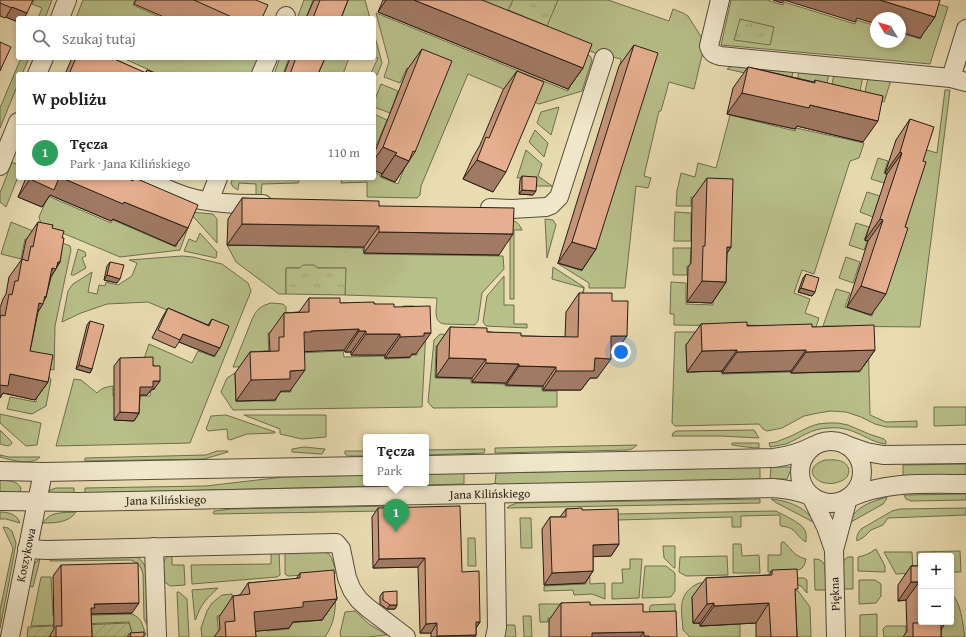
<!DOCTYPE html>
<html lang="pl">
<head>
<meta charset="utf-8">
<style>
  :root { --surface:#fff; --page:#f2f2f2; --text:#202124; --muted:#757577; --line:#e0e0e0; --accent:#8f2418 }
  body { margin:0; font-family:"Gentium Book Plus",serif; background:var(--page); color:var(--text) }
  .controls { position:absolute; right:12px; bottom:12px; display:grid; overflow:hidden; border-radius:4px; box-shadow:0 2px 6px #0003 }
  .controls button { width:36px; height:36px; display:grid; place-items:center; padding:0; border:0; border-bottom:1px solid var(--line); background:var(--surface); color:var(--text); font:20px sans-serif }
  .compass { position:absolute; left:870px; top:12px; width:36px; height:36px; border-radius:50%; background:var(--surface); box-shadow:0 2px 6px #0003; rotate:308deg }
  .you { position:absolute; left:621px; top:352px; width:14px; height:14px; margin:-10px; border:3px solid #fff; border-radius:50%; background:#1a73e8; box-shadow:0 0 0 6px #1a73e833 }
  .badge { display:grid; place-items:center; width:26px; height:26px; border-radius:50%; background:var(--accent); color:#fff; font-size:13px; font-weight:700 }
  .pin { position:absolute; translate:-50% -33px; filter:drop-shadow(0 1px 2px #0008) }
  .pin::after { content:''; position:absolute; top:21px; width:14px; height:12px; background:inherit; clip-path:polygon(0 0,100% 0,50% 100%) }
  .popup { position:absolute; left:363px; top:434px; width:66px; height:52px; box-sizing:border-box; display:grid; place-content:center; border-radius:4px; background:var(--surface); filter:drop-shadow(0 1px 3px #0005); font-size:13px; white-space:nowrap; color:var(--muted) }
  .popup b { font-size:15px; color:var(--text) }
  .popup::after { content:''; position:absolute; left:50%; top:100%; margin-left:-8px; border:8px solid transparent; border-top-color:var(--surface) }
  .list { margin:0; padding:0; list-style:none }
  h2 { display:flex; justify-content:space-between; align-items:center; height:52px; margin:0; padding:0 16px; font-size:17px }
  h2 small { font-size:13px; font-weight:400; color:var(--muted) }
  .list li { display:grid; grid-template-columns:26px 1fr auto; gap:12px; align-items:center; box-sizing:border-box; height:56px; padding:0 16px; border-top:1px solid var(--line) }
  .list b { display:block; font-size:15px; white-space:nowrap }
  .list p { margin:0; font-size:13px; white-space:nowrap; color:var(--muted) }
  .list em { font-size:13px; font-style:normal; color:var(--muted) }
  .icon { flex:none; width:22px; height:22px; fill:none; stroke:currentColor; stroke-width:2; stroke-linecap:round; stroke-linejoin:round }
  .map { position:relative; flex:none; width:966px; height:637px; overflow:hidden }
  .search { position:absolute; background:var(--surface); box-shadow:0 2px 6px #0003; left:16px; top:16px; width:360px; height:44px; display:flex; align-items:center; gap:10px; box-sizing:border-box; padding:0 14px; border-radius:4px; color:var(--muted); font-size:15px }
  .panel { position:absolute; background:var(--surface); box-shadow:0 2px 6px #0003; left:16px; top:72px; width:360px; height:108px; border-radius:4px }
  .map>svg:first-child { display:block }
  .grass { fill:#b8c08a; stroke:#6e6e4f }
  .park { fill:url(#park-tufts); stroke:#6e6e4f }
  .garden { fill:url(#garden-furrows); stroke:#6e6e4f }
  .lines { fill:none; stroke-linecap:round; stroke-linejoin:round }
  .minor-casing { stroke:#564c3b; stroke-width:20 }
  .minor { stroke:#f1e8cc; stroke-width:18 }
  .wall { fill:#c6967b; stroke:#251c14 }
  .shaded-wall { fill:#a17a64; stroke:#251c14 }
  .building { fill:#e6af8f; stroke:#251c14 }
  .labels { text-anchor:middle; stroke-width:3; stroke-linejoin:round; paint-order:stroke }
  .street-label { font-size:12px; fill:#251c14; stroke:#f1e8cc }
</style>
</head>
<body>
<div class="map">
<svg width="966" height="637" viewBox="0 0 966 637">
  <defs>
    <pattern id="park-tufts" width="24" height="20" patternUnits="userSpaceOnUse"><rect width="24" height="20" fill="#b8c08a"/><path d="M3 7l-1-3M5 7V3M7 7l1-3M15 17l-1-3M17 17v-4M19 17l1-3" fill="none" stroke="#9ea476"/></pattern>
    <pattern id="garden-furrows" width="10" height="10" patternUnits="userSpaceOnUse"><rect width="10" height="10" fill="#b8c08a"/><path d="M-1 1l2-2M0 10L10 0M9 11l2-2" fill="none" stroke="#9ea476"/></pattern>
  </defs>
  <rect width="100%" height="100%" fill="#e9dcb1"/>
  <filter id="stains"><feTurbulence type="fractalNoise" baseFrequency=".005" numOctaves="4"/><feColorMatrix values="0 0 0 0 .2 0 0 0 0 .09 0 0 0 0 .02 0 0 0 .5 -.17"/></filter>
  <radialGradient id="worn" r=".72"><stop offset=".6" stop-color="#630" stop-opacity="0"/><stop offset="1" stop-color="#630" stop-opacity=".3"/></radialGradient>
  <!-- grass -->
  <g class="grass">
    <polygon points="34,0 52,0 45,18 38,18 42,8 32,4"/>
    <polygon points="83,0 135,0 133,5 162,18 76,18"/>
    <polygon points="304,0 313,0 306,18 302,18 298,16"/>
    <polygon points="344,0 365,0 370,18 336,18"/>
    <polygon points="471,0 608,0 669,21 673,9 683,13 688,16 705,43 694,89 669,82 661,111 659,111 644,176 651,178 648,188 636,186 625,288 589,288 589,283 557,263 582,271 644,73 620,65 621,59 595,53"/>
    <polygon points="731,0 767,0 783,5 784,2 855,24 857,20 876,26 876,42 900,42 900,33 921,39 929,13 924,0 948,7 930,64 721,45"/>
    <polygon points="376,13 568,91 578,65 568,47 590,56 592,60 582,91 539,104 468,74 421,186 420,195 417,198 367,197 367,182 341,183 342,178 374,178 374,172 380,175 380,177 398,184 439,81 407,68 400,83 384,77 389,62"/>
    <polygon points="374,33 382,63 377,75 371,73 378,58 374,57"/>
    <polygon points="21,58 29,58 22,74 18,74 18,84 0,128 0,108"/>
    <polygon points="123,58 261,58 254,74 158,74"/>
    <polygon points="280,58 289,58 283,74 274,74"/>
    <polygon points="320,58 349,58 343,74 314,74"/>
    <polygon points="732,66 760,67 758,76 727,69"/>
    <polygon points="765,68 793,71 791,83 764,77"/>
    <polygon points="799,71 829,73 826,88 796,85"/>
    <polygon points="834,74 863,76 859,96 831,89"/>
    <polygon points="868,78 891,80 884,102 864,97"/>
    <polygon points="381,84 398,91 390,113 374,107 374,102"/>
    <polygon points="945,90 950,90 920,327 823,326 836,289 850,293 845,307 872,316 894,249 920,148 937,153"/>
    <polygon points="559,107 551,135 537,123 541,112"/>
    <polygon points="374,114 387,120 376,146 374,146"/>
    <polygon points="730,115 795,131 796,128 864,143 859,158 850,161 814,274 802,270 794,293 810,299 805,313 819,318 816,327 674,325 674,314 670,314 671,282 686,283 686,304 713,305 714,270 720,198 691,197 691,206 676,206 677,191 681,173 695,177 698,163 716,168"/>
    <polygon points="535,130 548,143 544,157 529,142"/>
    <polygon points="526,150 542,164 538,176 552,186 536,186 536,178 517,178"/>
    <polygon points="878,158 888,161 884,173 887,175 884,183 871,179"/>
    <polygon points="12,162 18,165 18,177 6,207 0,202 0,193"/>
    <polygon points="233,178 300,178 298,183 262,184 261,195 256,195 256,184 239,183 238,190 233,187 231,183"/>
    <polygon points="867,192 880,196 873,217 860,212"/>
    <polygon points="48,196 111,223 113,220 176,247 186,222 190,222 180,250 120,257 41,224 39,217"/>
    <polygon points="189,212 213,214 217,219 217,243"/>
    <polygon points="675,212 691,213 691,241 674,241"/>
    <polygon points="545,219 553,220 556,225 547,258"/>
    <path d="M510,220C516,220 520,225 522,230H514V299H510Z"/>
    <polygon points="11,222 70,246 71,250 55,326 54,370 19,362 41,242 25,239 21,259 1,254"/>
    <polygon points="856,223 869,227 864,240 867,242 864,250 849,245"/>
    <polygon points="200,233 217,252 216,258 184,251 189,239 196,242"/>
    <path d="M227,245L363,248L364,254L503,256L504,269L482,293L478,321L475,325L445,324C432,323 437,307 437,298L345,295V268H286V294H279L236,262Z"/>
    <polygon points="673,248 691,248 690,266 687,266 687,275 673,275"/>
    <polygon points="78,249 85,252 86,256 82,258 86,268 74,275 71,275"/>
    <path d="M182,256L193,257L222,264L248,283L251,291L190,443L56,446L74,379L81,380L97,393C101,388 106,387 113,386V396H150L151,390L155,389V366L151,363L143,362L149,344L192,363L198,351L215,357L224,334L148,302L107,304L81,313L62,322L68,291L73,284L92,272L88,292L97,294L99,285L105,286L106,282L118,285L132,276L137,263L129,260Z"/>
    <polygon points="846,257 860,262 853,283 839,278"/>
    <polygon points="553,267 584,287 583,301 580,300 584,288 552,279"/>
    <polygon points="504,276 504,305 514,305 514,324 527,324 527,328 486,326 483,322 487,296"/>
    <path d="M271,303L283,304L286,307V332L268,333L269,357L263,366L233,367L253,317C258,308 261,306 271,303Z"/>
    <polygon points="403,306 414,306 426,329 422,407 233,410 221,392 227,378 235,373 236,401 276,401 276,392 291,392 291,354 296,353 343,351 344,357 384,356 385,359 410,358 410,355 417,355 417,326 399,312"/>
    <polygon points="675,332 706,332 707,343 686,344 687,372 722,371 722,374 791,372 791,373 860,372 860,346 868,334 870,415 886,422 917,421 917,427 886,427 875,424 861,417 846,412 831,411 818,413 804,416 782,428 767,431 763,429 759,424 675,426 672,423"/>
    <polygon points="440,334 451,335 451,346 436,346 435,378 471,379 471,383 505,384 505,386 542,387 542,391 557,391 557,407 433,408 428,402 434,340"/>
    <polygon points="42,374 49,376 51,380 46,406 32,414 7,409 10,397 36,402"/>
    <polygon points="934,407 966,407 966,425 934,426"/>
    <polygon points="0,414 41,423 37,445 26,446 0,423"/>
    <polygon points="226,415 275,432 275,433 247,434 230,440 228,439 227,429 208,431 206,429 211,416"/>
    <polygon points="244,415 326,415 326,437 302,439 280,434 280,429"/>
    <path d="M828,423H838L848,425L869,434L884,439L886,441V444C875,443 866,437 857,433C848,429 839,427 829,428C811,428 801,438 786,444C781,445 775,446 770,447L769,443L776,442L791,436L809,427L818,424Z"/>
    <path d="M0,430L10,440L12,443C9,448 5,445 0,444Z"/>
    <polygon points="754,430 759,438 721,436 672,436 673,433 676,431"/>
    <path d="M732,443H759V448C750,448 741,446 732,445Z"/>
    <polygon points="637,445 632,449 627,450 495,453 495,448"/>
    <polygon points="304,447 325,449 322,454 292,452 292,449"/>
    <polygon points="485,449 484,453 426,455 426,450"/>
    <polygon points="217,451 228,451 228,452 204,459 85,461 85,458 206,455"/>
    <polygon points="345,451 366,451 366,456 348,456 345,454"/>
    <path d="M0,455L9,457H40C33,466 10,460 0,457Z"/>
    <path d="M825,460C831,460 837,459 843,462C852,467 850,478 841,481C821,491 797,469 825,460Z"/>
    <polygon points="966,464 966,475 903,476 903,465"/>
    <polygon points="760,467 760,479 495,485 496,473"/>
    <polygon points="771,467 792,467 787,479 770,479"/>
    <polygon points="464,473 464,484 85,493 85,488 206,486 283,477 366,475 366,483 426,483 426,474"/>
    <path d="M0,480C7,481 17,480 21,488L20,492L16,493L0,492Z"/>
    <polygon points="56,488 74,488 74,493 49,493 49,492 50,490"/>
    <polygon points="966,494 966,500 911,501 906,499 904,495"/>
    <path d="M887,497L886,500L883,504L851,522H849C856,506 871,502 887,497Z"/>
    <polygon points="760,499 760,503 507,508 509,506 517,503"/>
    <path d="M771,499C789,501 806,507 815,523L775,502Z"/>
    <polygon points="392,506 383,511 214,514 213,513 214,511 231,509"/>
    <path d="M966,508V515L888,518L883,525L871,530L864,537L857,541C856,536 858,533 861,529L892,511L900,509Z"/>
    <path d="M776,511C783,515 800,522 804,529C807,533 806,538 806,542C794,535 798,528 781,526L780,525V515L741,516V527H732V517L617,520V514Z"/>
    <path d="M0,512C8,512 17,514 20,523L6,519H0Z"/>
    <path d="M76,512C69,523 54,523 43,523C50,511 63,513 76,512Z"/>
    <polygon points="520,518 531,518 532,548 521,548"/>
    <polygon points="3,527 8,528 12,531 16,543 9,582 0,628 0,610 13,548"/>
    <polygon points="468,538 475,538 476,566 468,566"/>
    <path d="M782,542H784C792,550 794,556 806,559C805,562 805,565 802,568C796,573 777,572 768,572V555H781V544Z"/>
    <polygon points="733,544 741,544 742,556 759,555 760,573 733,573"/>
    <polygon points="663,546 675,546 675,568 674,568 664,558"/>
    <path d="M876,549L885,566V572L858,571V557C865,556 870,553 876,549Z"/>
    <polygon points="323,551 329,554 331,557 337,573 288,576 285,574 285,552"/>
    <polygon points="960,551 961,572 951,572 951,556 921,556 921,573 918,573 917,552"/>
    <polygon points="279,552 280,575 277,577 192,584 191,565 271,564 271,553"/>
    <polygon points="884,552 912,552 913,573 896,574"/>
    <path d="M172,554V565H184L185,585L170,586L162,580C162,571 161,557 172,554Z"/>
    <path d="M135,555C139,558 142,561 144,564C150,576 147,611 147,625L144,619L143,574C141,566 138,563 131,560L50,561V558Z"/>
    <polygon points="585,556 589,556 590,584 605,583 605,599 592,594 574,595 573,590 544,591 544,586 586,584"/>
    <polygon points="727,556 728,575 686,576 679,572 680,557"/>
    <polygon points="848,557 853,557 853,589 842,589 843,562 845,559"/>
    <path d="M40,559L33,587L27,586C30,575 30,564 40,559Z"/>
    <polygon points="630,559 642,559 639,598 612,599 612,583 623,583 622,569 630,569"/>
    <path d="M814,559C820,559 823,561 825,566L826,590H815Z"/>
    <polygon points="645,566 666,566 675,573 675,591 671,597 642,598"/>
    <path d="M41,577H51L53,616L132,614C142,618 142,625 146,635L133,636L129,622L31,626Z"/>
    <polygon points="786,578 804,578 807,580 807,593 801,586 785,580"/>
    <polygon points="859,580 875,580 881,584 881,596 876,603 859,604"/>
    <path d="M699,583H705V596L692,597L693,623H700V626L740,624V637H690L683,630C682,610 676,594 699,583Z"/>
    <path d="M218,588C207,598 200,605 196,619L195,620L192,590Z"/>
    <path d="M336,590C335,609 336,621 325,637H237L255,629L267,630V631L289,629V623L323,620L321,591Z"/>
    <polygon points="795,590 798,591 810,607 811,637 783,637"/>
    <polygon points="177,592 179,592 187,599 189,637 179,637"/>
    <path d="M951,593C962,604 962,622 965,637H934L933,622H951Z"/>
    <polygon points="232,594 234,614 217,616 219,637 202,637 201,628 207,611 212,603 222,595"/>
    <polygon points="539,604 561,604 561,618 548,618 548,622 540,622"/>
    <path d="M675,604V620L651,613C649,610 649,608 651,605Z"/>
    <polygon points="355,611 369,624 387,635 368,637 341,637 340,633 345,612"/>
    <polygon points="877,614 877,637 860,637 860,615"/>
    <polygon points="523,616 531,616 532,637 524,637"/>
    <polygon points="504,625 515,625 516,637 502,637"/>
    <polygon points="886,626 906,626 906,637 884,637 883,629"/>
  </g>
  <!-- park -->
  <g class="park">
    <polygon points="513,0 558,0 547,26 508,10"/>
    <polygon points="740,19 774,27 770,45 734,40"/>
    <polygon points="303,265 314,265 318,268 346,268 345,295 286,294 286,268 300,268"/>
  </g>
  <!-- garden -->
  <polygon class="garden" points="129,623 133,636 127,637 27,637 28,627"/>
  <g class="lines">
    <defs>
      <g id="minor">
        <path d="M720,0L709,46C711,53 714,54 720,56L951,78L966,82"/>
        <polyline points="60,18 67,0"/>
        <polyline points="285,18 286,16"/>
        <polyline points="37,74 44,58"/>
        <polyline points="261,74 268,58"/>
        <polyline points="951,78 966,29"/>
        <polyline points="0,166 18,122"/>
        <path d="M142,178C156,184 170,191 185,196C210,204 236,204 263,204"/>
        <polyline points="209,201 218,178"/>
        <polyline points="490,208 512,209 546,207 551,205 559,197 604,58"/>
        <circle cx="831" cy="472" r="31"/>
        <polyline points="846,445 866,452 883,455 966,454"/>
        <path d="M426,465L774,458C788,456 800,453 813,446"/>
        <polyline points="0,471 43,472 366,466"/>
        <polyline points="811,496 826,527 834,550"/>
        <path d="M849,498C886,481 926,484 966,484"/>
        <path d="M0,501L79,502L773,488C787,489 798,491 811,496"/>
        <polyline points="154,547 157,637"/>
        <polyline points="27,549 47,550 334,543 336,543 341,549 347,578 352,590 359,600 368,608 406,637"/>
        <polyline points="10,637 43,472"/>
        <polyline points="495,637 496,633 497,627 495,493"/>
        <polyline points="836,637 834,550 848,498"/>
      </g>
    </defs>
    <!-- minor casing -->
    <use href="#minor" class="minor-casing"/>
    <!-- minor -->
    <use href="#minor" class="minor"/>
  </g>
  <!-- wall -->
  <g class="wall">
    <polygon points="0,0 27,13 24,18 18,18 18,22 6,17 5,18 0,16"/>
    <polygon points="136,0 256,0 262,18 166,18 134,4"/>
    <polygon points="314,0 348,0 341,18 306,18"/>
    <polygon points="383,0 482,0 583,68 568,89 378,12"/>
    <polygon points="634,45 596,249 582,270 558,263 619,66"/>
    <polygon points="422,49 415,152 395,182 381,176 382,174 374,170 374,154 407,70"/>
    <polygon points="72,58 112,58 145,73 147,70 157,74 65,74"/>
    <polygon points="290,58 325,58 318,74 284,74"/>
    <polygon points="748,67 814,82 815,80 863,142 797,126 795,129 727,114 733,88"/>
    <polygon points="517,71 493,192 463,179 473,157 480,145 503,90"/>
    <polygon points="910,119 923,161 905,227 871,315 847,307 868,241 865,240 887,174 885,173 896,140"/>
    <polygon points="522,176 533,195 519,194 520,180"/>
    <polygon points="26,178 127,178 132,180 134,178 188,228 175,246 113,219 111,221 50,195 42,207 18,197"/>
    <polygon points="707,178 731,247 727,253 726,282 712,303 687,302 688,267 691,263 692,199"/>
    <polygon points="242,198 379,206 499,255 364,253 364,247 227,245 228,219"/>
    <polygon points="38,222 52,228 62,238 60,262 51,277 46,297 38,312 30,351 48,382 35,400 3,393 0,398 0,307 1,305 3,299 6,294 9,277 22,259 26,240"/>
    <polygon points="110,262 117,283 104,280 107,266"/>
    <polygon points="806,274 815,292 812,296 798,292 803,278"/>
    <polygon points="579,293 612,301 613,355 611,355 597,378 590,378 581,390 543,390 543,386 506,385 506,383 472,382 472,378 436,377 437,346 450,327 521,336 565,337 566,312"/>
    <polygon points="309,298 340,303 374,304 394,307 416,354 412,354 410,357 385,358 385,355 351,355 351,352 345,352 344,350 305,351 290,391 281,391 275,400 236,401 235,373 250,352 269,351 270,351 269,334 284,313 299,312"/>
    <polygon points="168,308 208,325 212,319 214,356 179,342 175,348 152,338 163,316"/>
    <polygon points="90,321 92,369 90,373 76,369 87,325"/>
    <polygon points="701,324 812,327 875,350 860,371 791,373 791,371 722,373 722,371 687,372 686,345"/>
    <polygon points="120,358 153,366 154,389 152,389 147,395 140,395 139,413 134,421 114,420 114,366"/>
    <polygon points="378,508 462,572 480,622 476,628 476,635 475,637 431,637 431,633 420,633 418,567 373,568 372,517"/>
    <polygon points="566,509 582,510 619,544 611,556 593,556 593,571 585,583 544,585 542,529 550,517 560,517"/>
    <polygon points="61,565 132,613 91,614 92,637 49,637 54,629 53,576"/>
    <polygon points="911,566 921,566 941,630 941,637 903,637 907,631 906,600 898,601 898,585"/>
    <polygon points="772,570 795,593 797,637 756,637 756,623 700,626 700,623 693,623 692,597 706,578 769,575"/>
    <polygon points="300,573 335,585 337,599 322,620 293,622 289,628 255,631 256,637 214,637 220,629 219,617 233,596 240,595 248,583 296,579"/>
    <polygon points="383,592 397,605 395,609 387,609 380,604 380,596"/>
    <polygon points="561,603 590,605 643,612 677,637 549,637 549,620"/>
    <polygon points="130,633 144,637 127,637"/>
  </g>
  <!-- shaded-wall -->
  <g class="shaded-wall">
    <polygon points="386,0 414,0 583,68 568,89 378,12"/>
    <polygon points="773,0 880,0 935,17 920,38 900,32 900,18 876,18 876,24 857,18 855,22 784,0 782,3"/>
    <polygon points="12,7 27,13 24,18 18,18 18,22 6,17"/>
    <polygon points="742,93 810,105 878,121 863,142 797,126 795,129 727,114"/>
    <polygon points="383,147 397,153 382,174 374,170 374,160"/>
    <polygon points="900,152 902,153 887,174 885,173"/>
    <polygon points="395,155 409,161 395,182 381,176"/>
    <polygon points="477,160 506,172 493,192 463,179"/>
    <polygon points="62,178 124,202 188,228 175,246 113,219 111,221 50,195 42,207 18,197 30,179"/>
    <polygon points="522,190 536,191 533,195 519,194"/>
    <polygon points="880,219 883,220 868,241 865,240"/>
    <polygon points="242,224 379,226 364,247 227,245"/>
    <polygon points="379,232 513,234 499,255 364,253"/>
    <polygon points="572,242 596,249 582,270 558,263"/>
    <polygon points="727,247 731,247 717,268"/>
    <polygon points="58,262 60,262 55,269 56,269 43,287 40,286"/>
    <polygon points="107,275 120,279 117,283 104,280"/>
    <polygon points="702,281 726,282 712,303 687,302"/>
    <polygon points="861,286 886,294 871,315 847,307"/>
    <polygon points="801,288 815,292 812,296 798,292"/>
    <polygon points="45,296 46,297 42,303 43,304 31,322 39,303"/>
    <polygon points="359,329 344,350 297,352 304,332 311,331"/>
    <polygon points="359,331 366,331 351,352 345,352"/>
    <polygon points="424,333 431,333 416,354 412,354 410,357 385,358 400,337"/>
    <polygon points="183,334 220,348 214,356 179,342"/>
    <polygon points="366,334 400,334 385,355 351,355"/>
    <polygon points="611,336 627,336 613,355 598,355"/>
    <polygon points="737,350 722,371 687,372 702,351"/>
    <polygon points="806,350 791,371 722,373 737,352"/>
    <polygon points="875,350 860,371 791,373 806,352"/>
    <polygon points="449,358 486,359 472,378 436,377"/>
    <polygon points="595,358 611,359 597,378 590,378 581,390 543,390 556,371"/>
    <polygon points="486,363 519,364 506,383 472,382"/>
    <polygon points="79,365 92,369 90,373 76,369"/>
    <polygon points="519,366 556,367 543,386 506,385"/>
    <polygon points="305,370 290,391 281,391 275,400 236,401 251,380 290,371"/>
    <polygon points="10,374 48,382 35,400 3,393 0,398 0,385"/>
    <polygon points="153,381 160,381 154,389 152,389 147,395 135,395 140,387"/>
    <polygon points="120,412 139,413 134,421 114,420"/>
    <polygon points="619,544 611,556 584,557 593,545"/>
    <polygon points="425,558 418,567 373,568 379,559"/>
    <polygon points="593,571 585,583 544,585 552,573"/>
    <polygon points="911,582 919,582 906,600 898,601"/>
    <polygon points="335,584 324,600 337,599 322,620 293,622 289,628 239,633 254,612"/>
    <polygon points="139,603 132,613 90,614 91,608 94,604"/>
    <polygon points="714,603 700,623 693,623 707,604"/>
    <polygon points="769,603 756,623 700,626 714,606"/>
    <polygon points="390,605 397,605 395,609 387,609"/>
    <polygon points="476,622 480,622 473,632"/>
    <polygon points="941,622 946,622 936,637"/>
    <polygon points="437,623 431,633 420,633 426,624"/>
    <polygon points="644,632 640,637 590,637 592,633"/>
    <polygon points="476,635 475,637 437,637 437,636"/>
  </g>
  <!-- building -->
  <g class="building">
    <polygon points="0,0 33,0 27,13 12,7 12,8 0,3"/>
    <polygon points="194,0 256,0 268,5 262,18 234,18"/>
    <polygon points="320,0 348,0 341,18 313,18"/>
    <polygon points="414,0 482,0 592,44 583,68"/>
    <polygon points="880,0 940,0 935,17"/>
    <polygon points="0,42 11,47 0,71"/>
    <polygon points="634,45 658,53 596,249 572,242"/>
    <polygon points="422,49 452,61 415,152 413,151 409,161 395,155 397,153 383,147"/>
    <polygon points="76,58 112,58 146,73 147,70 157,74 69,74"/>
    <polygon points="296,58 325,58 318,74 290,74"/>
    <polygon points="748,67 815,83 815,80 883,96 878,121 810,105 809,108 742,93"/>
    <polygon points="517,71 544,82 506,172 477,160 486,137 489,138"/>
    <polygon points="910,119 934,127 923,161 926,162 905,227 908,228 886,294 861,286 883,220 880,219 902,153 900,152"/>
    <polygon points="522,176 537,177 536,191 522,190"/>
    <polygon points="31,178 59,178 54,190 30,179"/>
    <polygon points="62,178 127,178 133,181 134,178 135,178 198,205 188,228 124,202 123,204"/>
    <polygon points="707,178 733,179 731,247 727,247 726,282 702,281 703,246 705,246"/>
    <polygon points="242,198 379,201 379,206 514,208 513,234 379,232 379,226 242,224"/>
    <polygon points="38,222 53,225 52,228 64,231 62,238 64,238 60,262 58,262 56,269 52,268 46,297 45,296 43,304 39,303 30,351 53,355 48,382 10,374 8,386 0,385 0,319 1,315 5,316 9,294 12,295 15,281 18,281 22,259 28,261 31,246 33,247"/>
    <polygon points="110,262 124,265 120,279 107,275"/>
    <polygon points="806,274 819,278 815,292 801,288"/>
    <polygon points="579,293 612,293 612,301 628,301 627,336 611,336 611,359 595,358 594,371 556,371 556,367 519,366 519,364 486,363 486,359 449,358 450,327 487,328 487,332 521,333 521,336 578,337"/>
    <polygon points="309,298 340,298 340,303 374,302 374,304 394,304 394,307 430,306 431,333 424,333 424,336 400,337 400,334 366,334 366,331 359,331 359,329 311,331 311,332 304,332 305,370 290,371 290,379 251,380 250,352 279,351 279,337 284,337 284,313 309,312"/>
    <polygon points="168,308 209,326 212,319 229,326 220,348 183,334 180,340 158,330"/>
    <polygon points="90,321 104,325 92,369 79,365"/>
    <polygon points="747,322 747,326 812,324 812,327 874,325 875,350 806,352 806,350 737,352 737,350 702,351 701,324"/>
    <polygon points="153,357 153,366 160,366 160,381 153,381 153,387 140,387 139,413 120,412 120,358"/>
    <polygon points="460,506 462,572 479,571 480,622 476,622 476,635 437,636 437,623 426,624 425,558 379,559 378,508"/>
    <polygon points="582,508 582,510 618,509 619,544 593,545 593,571 552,573 550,517 566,517 566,509"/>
    <polygon points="138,563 139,603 94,604 95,608 91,608 92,637 56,637 56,626 62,626 61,565"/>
    <polygon points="911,566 921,566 921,622 946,622 941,622 941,637 913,637 913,623 920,623 919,582 911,582"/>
    <polygon points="797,569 798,589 795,589 797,637 771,637 769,603 714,606 714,603 707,604 706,578 772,575 772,570"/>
    <polygon points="334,570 335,584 337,599 303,602 303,607 254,612 256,637 226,637 225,622 235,621 233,596 250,594 248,583 300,578 300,573"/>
    <polygon points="397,591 397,605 390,605 383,600 383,592"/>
    <polygon points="590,602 590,605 643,604 643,612 676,611 677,637 649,637 649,636 644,636 644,632 592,633 592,637 561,637 561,603"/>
    <polygon points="144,632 144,637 131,637 130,633"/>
  </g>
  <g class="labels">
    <!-- street labels -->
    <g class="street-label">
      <text transform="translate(490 494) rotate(-1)" y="4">Jana Kilińskiego</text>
      <text transform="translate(166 500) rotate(-1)" y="4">Jana Kilińskiego</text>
      <text transform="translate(26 555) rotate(-78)" y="4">Koszykowa</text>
      <text transform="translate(835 594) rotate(-92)" y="4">Piękna</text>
    </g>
  </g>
  <rect width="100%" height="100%" filter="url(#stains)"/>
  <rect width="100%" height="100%" fill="url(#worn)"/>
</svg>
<div class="controls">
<button>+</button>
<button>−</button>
</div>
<svg class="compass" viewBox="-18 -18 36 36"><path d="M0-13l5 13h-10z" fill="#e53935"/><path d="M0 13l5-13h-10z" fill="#757577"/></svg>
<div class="you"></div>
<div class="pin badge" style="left:396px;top:532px;background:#2e9e5b">1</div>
<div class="popup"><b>Tęcza</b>Park</div>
<div class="search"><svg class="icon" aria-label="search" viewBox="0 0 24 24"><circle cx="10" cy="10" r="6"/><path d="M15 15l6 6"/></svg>Szukaj tutaj</div>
<section class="panel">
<h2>W pobliżu<small></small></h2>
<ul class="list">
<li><span class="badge" style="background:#2e9e5b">1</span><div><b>Tęcza</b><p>Park · Jana Kilińskiego</p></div><em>110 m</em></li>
</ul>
</section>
</div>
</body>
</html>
